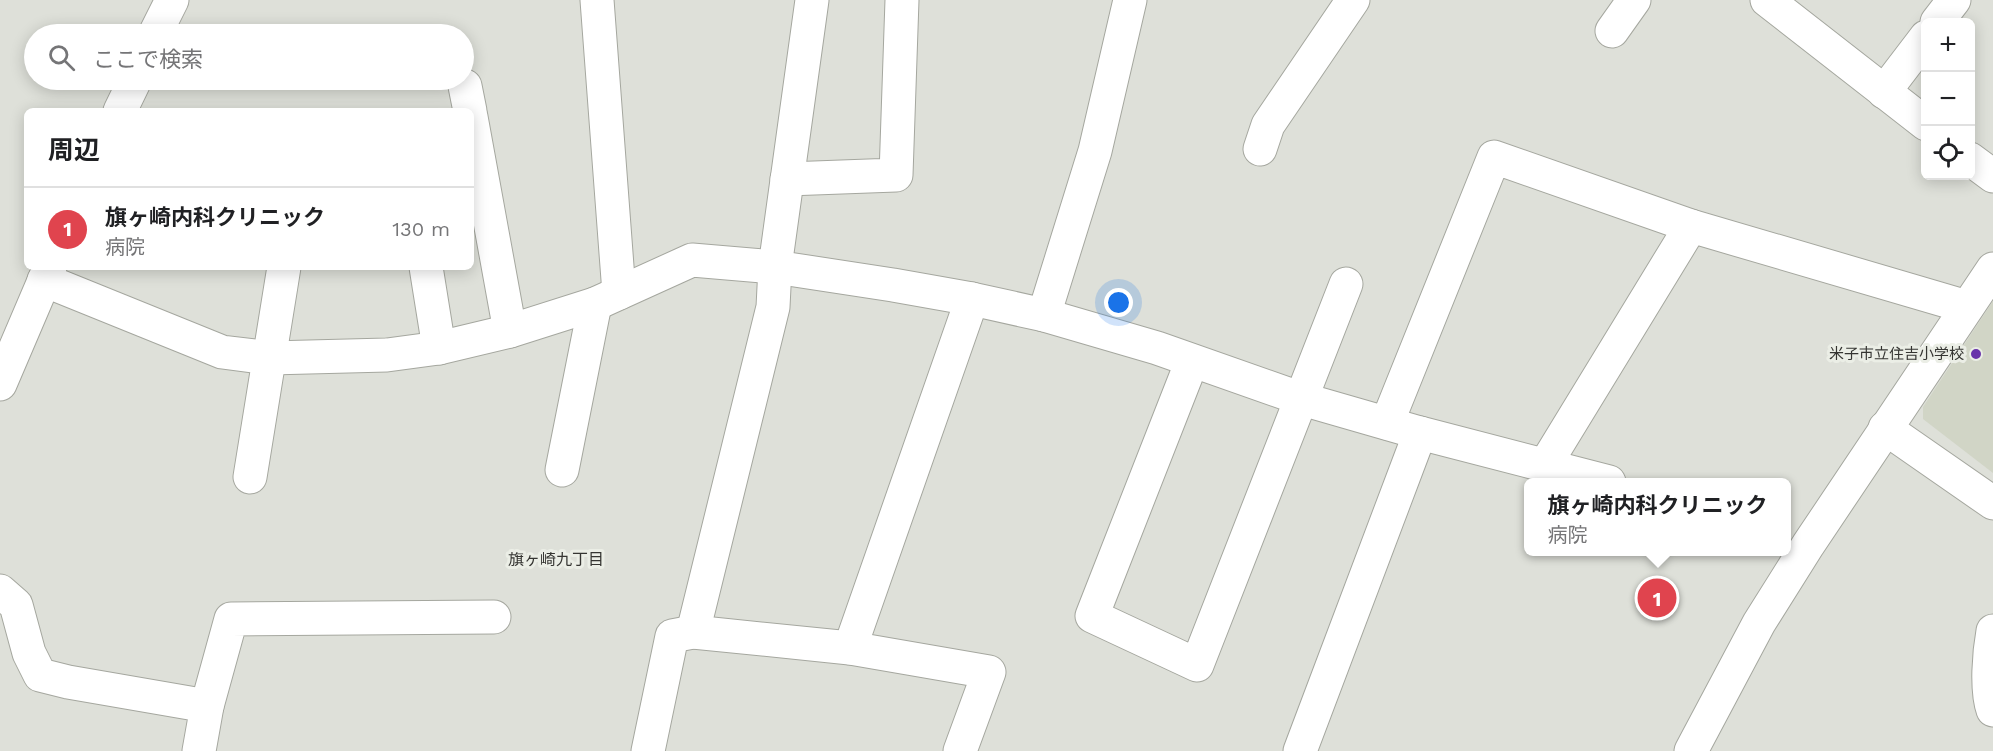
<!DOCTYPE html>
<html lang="ja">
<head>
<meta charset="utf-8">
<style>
  :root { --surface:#fff; --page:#f6f6f6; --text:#202124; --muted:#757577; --line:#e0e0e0; --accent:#6933aa }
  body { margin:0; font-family:"Work Sans","Noto Sans JP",sans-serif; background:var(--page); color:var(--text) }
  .controls { position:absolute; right:18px; top:18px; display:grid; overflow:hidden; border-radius:9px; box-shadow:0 3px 15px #0003 }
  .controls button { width:54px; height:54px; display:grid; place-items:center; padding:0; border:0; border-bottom:2px solid var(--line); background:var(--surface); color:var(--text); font:30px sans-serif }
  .you { position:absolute; left:1119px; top:303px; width:21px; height:21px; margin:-15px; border:4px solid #fff; border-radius:50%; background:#1a73e8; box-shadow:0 0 0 9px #1a73e833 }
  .badge { display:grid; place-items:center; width:39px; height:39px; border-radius:50%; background:var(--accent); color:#fff; font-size:20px; font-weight:700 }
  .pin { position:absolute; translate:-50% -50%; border:3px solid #fff; box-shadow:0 2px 6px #0006 }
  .popup { position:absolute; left:1524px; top:478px; width:267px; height:78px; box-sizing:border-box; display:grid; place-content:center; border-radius:9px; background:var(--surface); filter:drop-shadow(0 2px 4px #0005); font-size:20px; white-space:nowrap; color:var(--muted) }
  .popup b { font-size:22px; color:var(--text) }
  .popup::after { content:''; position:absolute; left:50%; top:100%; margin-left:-12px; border:12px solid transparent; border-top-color:var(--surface) }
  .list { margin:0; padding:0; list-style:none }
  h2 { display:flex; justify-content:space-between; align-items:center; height:78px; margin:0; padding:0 24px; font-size:26px }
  h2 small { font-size:20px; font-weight:400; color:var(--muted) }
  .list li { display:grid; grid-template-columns:39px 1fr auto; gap:18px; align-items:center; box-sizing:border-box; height:84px; padding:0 24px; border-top:2px solid var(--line) }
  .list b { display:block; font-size:22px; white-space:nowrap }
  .list p { margin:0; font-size:20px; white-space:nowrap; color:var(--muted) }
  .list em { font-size:20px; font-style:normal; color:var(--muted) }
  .icon { flex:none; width:33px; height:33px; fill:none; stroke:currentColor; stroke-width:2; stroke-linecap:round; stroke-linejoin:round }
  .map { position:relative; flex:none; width:1993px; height:751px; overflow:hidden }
  .search { position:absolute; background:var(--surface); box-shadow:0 3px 15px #0003; left:24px; top:24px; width:450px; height:66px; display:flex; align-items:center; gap:15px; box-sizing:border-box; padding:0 21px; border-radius:33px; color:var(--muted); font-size:22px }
  .panel { position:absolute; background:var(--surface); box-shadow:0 3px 15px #0003; left:24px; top:108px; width:450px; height:162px; border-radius:9px }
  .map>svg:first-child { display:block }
  .built { fill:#d1d5c6 }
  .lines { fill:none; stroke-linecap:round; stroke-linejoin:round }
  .minor-casing { stroke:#a5a79f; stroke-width:35 }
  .minor { stroke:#fff; stroke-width:33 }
  .poi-dot { fill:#6933aa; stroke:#ebeee6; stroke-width:2 }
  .labels { text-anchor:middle; stroke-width:6; stroke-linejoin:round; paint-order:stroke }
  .poi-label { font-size:15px; fill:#353532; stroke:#ebeee6; text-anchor:end }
  .neighbourhood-label { font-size:16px; fill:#353532; stroke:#ebeee6 }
</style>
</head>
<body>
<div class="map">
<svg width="1993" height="751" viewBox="0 0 1993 751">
  <rect width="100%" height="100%" fill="#dee0d9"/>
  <!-- built -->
  <polygon class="built" points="1993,301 1993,473 1923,419 1923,407"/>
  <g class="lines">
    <defs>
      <g id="minor">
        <polyline points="597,0 619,293"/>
        <polyline points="1767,0 1926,124"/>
        <polyline points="1937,22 1954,0"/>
        <polyline points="1612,31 1634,0"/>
        <polyline points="155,34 172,0"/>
        <polyline points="465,86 470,111"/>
        <polyline points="1884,92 1926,37"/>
        <polyline points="120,111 135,80"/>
        <polyline points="471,117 510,331"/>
        <polyline points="1260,149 1268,125 1353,0"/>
        <polyline points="1970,159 1993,176"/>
        <polyline points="787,179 896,175 902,0"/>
        <polyline points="426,267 439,348"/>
        <polyline points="44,280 222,352 270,358 387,355 439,348 510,331 595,304 692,260 775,267 893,285 972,299 1044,315 1157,348 1302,399 1420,433 1609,482"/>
        <polyline points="1044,315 1095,151 1130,0"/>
        <polyline points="1192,361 1092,616 1197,665 1346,284"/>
        <polyline points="0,384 50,267"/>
        <polyline points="1387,423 1494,157 1691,226"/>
        <polyline points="1885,428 1993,503"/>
        <polyline points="1545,465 1691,226 1967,307"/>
        <polyline points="562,470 595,304"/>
        <polyline points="250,477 284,267"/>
        <polyline points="0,591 16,605 29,653 40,675 68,682 207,706 199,751"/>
        <path d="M1993,631C1989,653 1986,690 1993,710"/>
        <polyline points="693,632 773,307 775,267 812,0"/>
        <polyline points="850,648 972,299"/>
        <polyline points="207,706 231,619 494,617"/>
        <polyline points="648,751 672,636 693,632 850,648 989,672 960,751"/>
        <polyline points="1300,751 1420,433"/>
        <polyline points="1691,751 1759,623 1808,545 1993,269"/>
      </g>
    </defs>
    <!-- minor casing -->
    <use href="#minor" class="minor-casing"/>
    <!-- minor -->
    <use href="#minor" class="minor"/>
  </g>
  <!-- markers -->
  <circle class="poi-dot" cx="1976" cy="354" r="6"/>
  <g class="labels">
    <!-- poi labels -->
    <g class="poi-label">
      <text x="1964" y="359">米子市立住吉小学校</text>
    </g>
    <!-- neighbourhood labels -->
    <g class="neighbourhood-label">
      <text x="556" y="565">旗ヶ崎九丁目</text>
    </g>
  </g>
</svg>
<div class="controls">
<button>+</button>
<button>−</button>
<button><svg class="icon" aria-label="locate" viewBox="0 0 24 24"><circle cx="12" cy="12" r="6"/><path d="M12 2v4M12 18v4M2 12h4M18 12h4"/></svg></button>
</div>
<div class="you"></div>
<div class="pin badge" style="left:1657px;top:598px;background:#e0444e">1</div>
<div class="popup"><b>旗ヶ崎内科クリニック</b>病院</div>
<div class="search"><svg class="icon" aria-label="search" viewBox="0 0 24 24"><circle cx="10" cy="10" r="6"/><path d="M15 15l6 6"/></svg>ここで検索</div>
<section class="panel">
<h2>周辺<small></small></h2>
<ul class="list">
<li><span class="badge" style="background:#e0444e">1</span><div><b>旗ヶ崎内科クリニック</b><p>病院</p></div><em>130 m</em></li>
</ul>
</section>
</div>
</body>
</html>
